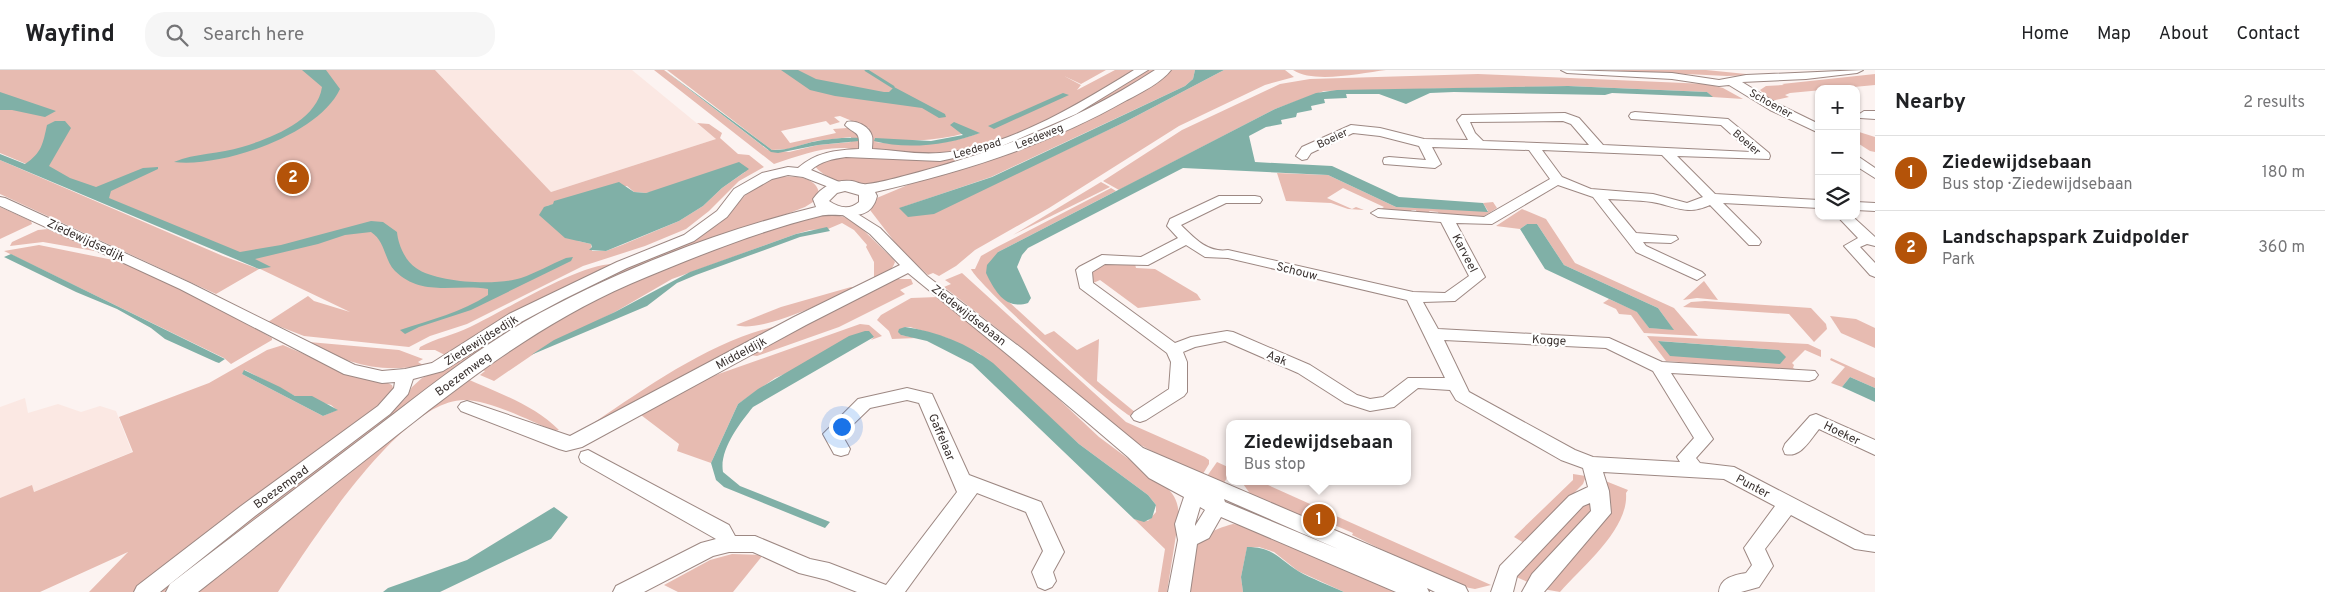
<!DOCTYPE html>
<html lang="en">
<head>
<meta charset="utf-8">
<style>
  :root { --surface:#fff; --page:#f6f6f6; --text:#202124; --muted:#757577; --line:#e0e0e0; --accent:#b45309 }
  body { margin:0; font-family:Overpass,sans-serif; background:var(--page); color:var(--text) }
  .controls { position:absolute; right:15px; top:15px; display:grid; overflow:hidden; border-radius:10px; box-shadow:0 1px 4px #0004 }
  .controls button { width:45px; height:45px; display:grid; place-items:center; padding:0; border:0; border-bottom:1px solid var(--line); background:var(--surface); color:var(--text); font:25px sans-serif }
  .you { position:absolute; left:841px; top:356px; width:18px; height:18px; margin:-12px; border:4px solid #fff; border-radius:50%; background:#1a73e8; box-shadow:0 0 0 8px #1a73e833 }
  .badge { display:grid; place-items:center; width:32px; height:32px; border-radius:50%; background:var(--accent); color:#fff; font-size:16px; font-weight:700 }
  .pin { position:absolute; translate:-50% -50%; border:2px solid #fff; box-shadow:0 1px 5px #0006 }
  .popup { position:absolute; left:1226px; top:350px; width:185px; height:65px; box-sizing:border-box; display:grid; place-content:center; border-radius:10px; background:var(--surface); filter:drop-shadow(0 1px 4px #0005); font-size:16px; white-space:nowrap; color:var(--muted) }
  .popup b { font-size:19px; color:var(--text) }
  .popup::after { content:''; position:absolute; left:50%; top:100%; margin-left:-10px; border:10px solid transparent; border-top-color:var(--surface) }
  .list { margin:0; padding:0; list-style:none }
  h2 { display:flex; justify-content:space-between; align-items:center; height:65px; margin:0; padding:0 20px; font-size:21px }
  h2 small { font-size:16px; font-weight:400; color:var(--muted) }
  .list li { display:grid; grid-template-columns:32px 1fr auto; gap:15px; align-items:center; box-sizing:border-box; height:75px; padding:0 20px; border-top:1px solid var(--line) }
  .list b { display:block; font-size:19px; white-space:nowrap }
  .list p { margin:0; font-size:16px; white-space:nowrap; color:var(--muted) }
  .list em { font-size:16px; font-style:normal; color:var(--muted) }
  .icon { flex:none; width:28px; height:28px; fill:none; stroke:currentColor; stroke-width:2; stroke-linecap:round; stroke-linejoin:round }
  .map { position:relative; flex:none; width:1875px; height:522px; overflow:hidden }
  header { display:flex; align-items:center; gap:30px; box-sizing:border-box; height:70px; padding:0 25px; background:var(--surface); border-bottom:1px solid var(--line) }
  header strong { font-size:24px }
  nav { display:flex; gap:28px; margin-inline-start:auto; font-size:18px }
  .search { width:350px; height:45px; background:var(--page); display:flex; align-items:center; gap:12px; box-sizing:border-box; padding:0 18px; border-radius:20px; color:var(--muted); font-size:19px }
  main { display:flex }
  aside { flex:1; background:var(--surface) }
  .map>svg:first-child { display:block }
  .built { fill:#fbe8e3 }
  .green { fill:#e7bbb1; fill-rule:evenodd }
  .water { fill:#80b0a7 }
  .lines { fill:none; stroke-linecap:round; stroke-linejoin:round }
  .stream { stroke:#80b0a7; stroke-width:3 }
  .minor-casing { stroke:#9d8883; stroke-width:2 }
  .major-casing { stroke:#9d8883; stroke-width:2 }
  .minor { fill:#fff; fill-rule:evenodd }
  .major { fill:#fff; fill-rule:evenodd }
  .labels { text-anchor:middle; stroke-width:4.5; stroke-linejoin:round; paint-order:stroke }
  .far-street-label { font-size:11px; fill:#38302e; stroke:#fff }
  .street-label { font-size:12px; fill:#38302e; stroke:#fff }
</style>
</head>
<body>
<header>
<strong>Wayfind</strong>
<div class="search"><svg class="icon" aria-label="search" viewBox="0 0 24 24"><circle cx="10" cy="10" r="6"/><path d="M15 15l6 6"/></svg>Search here</div>
<nav><a>Home</a><a>Map</a><a>About</a><a>Contact</a></nav>
</header>
<main>
<div class="map">
<svg width="1875" height="522" viewBox="0 0 1875 522">
  <rect width="100%" height="100%" fill="#fcf3f1"/>
  <!-- built -->
  <g class="built">
    <polygon points="435,0 632,0 716,69 551,122"/>
    <polygon points="25,328 28,343 58,334 81,342 100,336 116,341 132,382 34,422 32,416 0,428 0,337"/>
  </g>
  <!-- green -->
  <g class="green">
    <path d="M0,0H435L551,122L716,69L697,53L709,54L722,63L720,68L738,84L749,85L764,97L739,111L709,141L686,159L645,176L583,196L467,254L430,266L409,277L304,266L268,252L308,226L314,231L350,242L148,145L0,83ZM745,102L722,118L703,136L679,151L622,175L606,181H592L591,174L578,171L547,136L627,116L634,122L646,123Z"/>
    <path d="M654,0H664L768,80L789,82L818,75L851,72V67L815,71L788,79L772,80L667,0H1106L1081,14L1064,6L1081,15L1077,20L1115,0H1137C1079,35 1003,80 934,85C914,86 893,83 873,82L869,58L840,46L834,47L840,52L830,55L826,51L781,61L790,73L836,63L833,59L847,58L856,60L863,74L858,80C830,73 801,85 774,94ZM971,61L979,63C945,76 911,76 875,72C908,70 941,72 971,61Z"/>
    <path d="M1147,0H1157C1087,50 1001,80 919,103C905,107 887,115 872,115C850,116 826,111 813,94L829,86L970,83L1066,47L1115,21Z"/>
    <polygon points="1170,0 1195,0 1193,9 1185,16 991,107 900,138 1002,110 1125,52 1224,0 1285,0 1294,7 1265,15 1179,56 1049,138 975,180 956,196 939,206 933,203 928,205 900,179 870,140 872,130 910,114 973,94"/>
    <path d="M1293,0H1386C1361,3 1314,14 1293,0Z"/>
    <polygon points="1604,0 1706,0 1756,5 1727,6"/>
    <polygon points="1478,4 1707,14 1723,18 1743,29 1712,27 1707,22 1568,16 1324,21 1275,39 1119,120 1103,111 1182,60 1280,14 1310,9"/>
    <polygon points="1875,4 1875,15 1790,23 1785,25 1789,27 1771,31 1760,20 1766,16 1784,15 1782,14"/>
    <polygon points="1856,61 1875,67 1875,82 1870,81 1856,72"/>
    <polygon points="0,90 223,186 259,199 216,224 0,124"/>
    <polygon points="1277,103 1328,105 1396,137 1488,141 1483,133 1493,132 1497,138 1481,148 1439,145 1438,142 1429,141 1431,144 1417,144 1416,140 1411,140 1413,143 1387,142 1381,139 1384,137 1343,118 1327,128 1352,139 1356,137 1364,140 1348,139 1331,133 1286,131"/>
    <path d="M777,107C790,106 816,105 819,123L813,132L805,137L597,217L167,522H154L390,342L405,329L412,317L422,308L460,291L539,241L623,200L679,177L703,164L720,153L750,120L767,110Z"/>
    <polygon points="1101,112 1110,117 1013,165"/>
    <path d="M1111,118L1116,121L998,182L995,219L1045,265L1054,261L1077,280L1099,269L1097,311L1136,343L1131,346C1116,341 976,213 971,199H975L981,186L997,177Z"/>
    <polygon points="0,137 31,151 32,154 0,169"/>
    <polygon points="1522,139 1546,149 1575,193 1674,238 1698,266 1644,263 1631,245 1619,244 1616,239 1603,233 1609,229 1638,242 1649,258 1673,259 1658,238 1564,195 1537,154 1527,154 1520,159 1496,156"/>
    <path d="M831,144L852,149L893,189L895,192C892,201 884,207 874,207V192L866,177L867,175L854,160L842,153L828,159L810,160L796,164L672,209L615,242L541,279L494,311L480,305L485,301L479,299C507,281 535,261 565,244C643,201 744,163 831,144Z"/>
    <polygon points="48,159 100,182 43,172 10,176 12,172 38,160"/>
    <polygon points="39,175 123,192 176,215 272,268 272,270 231,294 224,288 4,181"/>
    <polygon points="1106,193 1135,194 1136,198 1155,199 1197,224 1201,230 1138,238 1100,210 1091,214 1090,201"/>
    <path d="M615,194L447,286L435,280H419L420,277C436,268 454,265 470,257C505,241 579,193 615,194Z"/>
    <polygon points="962,203 1126,352 1205,387 1209,390 1209,394 1201,407 1133,371 1095,343 1021,277 944,217 951,214 945,210"/>
    <polygon points="896,209 911,209 913,214 900,220 905,224 839,257 757,286 750,285 868,221"/>
    <polygon points="1704,211 1718,230 1697,228 1683,230"/>
    <path d="M851,217L855,218C833,229 759,264 736,255L781,237Z"/>
    <path d="M938,227L1016,289L1099,367L1165,416C1175,425 1178,432 1179,446L1167,522H1158L1165,479L1134,449L1148,451L1156,442V435L1148,425L1079,374L979,283L947,268L910,257H905L901,265L917,268L892,269L889,261L877,250L881,245L911,228Z"/>
    <polygon points="1705,231 1811,238 1826,254 1827,259 1814,272 1789,244 1683,237 1691,232"/>
    <polygon points="1830,246 1856,249 1875,258 1875,278 1841,263"/>
    <polygon points="860,254 869,255 882,266 871,270 874,267 775,308 738,334 711,393 677,381 679,374 641,345 710,307"/>
    <path d="M782,255L597,354L595,352C650,315 716,268 782,255Z"/>
    <path d="M1647,266L1808,274L1821,280V287L1805,280L1792,293L1794,295L1793,298L1799,301L1666,291ZM1659,271L1779,280L1663,277Z"/>
    <path d="M309,272L399,280L423,289L418,292L423,295C382,304 345,294 309,272Z"/>
    <path d="M283,275L336,298L386,312L392,315L395,324L138,522H89L128,482L40,522H0V428L32,415L34,422L133,382L119,347L209,313L267,280ZM245,300L295,326L331,335L337,340L323,346L242,304Z"/>
    <polygon points="1831,288 1875,308 1875,318 1850,307 1842,317 1831,313 1845,297 1830,290"/>
    <path d="M465,308C498,323 533,334 559,360L554,361C530,351 490,330 464,330C401,330 311,473 278,522H192Z"/>
    <polygon points="1217,392 1230,398 1230,403 1222,416 1205,409"/>
    <polygon points="1573,404 1586,406 1583,414 1524,473 1514,467 1573,410"/>
    <path d="M1603,410L1628,420L1626,423C1629,459 1583,496 1560,522L1543,519L1605,450Z"/>
    <polygon points="1241,411 1259,411 1319,438 1314,450 1260,430 1251,425"/>
    <polygon points="1584,432 1592,434 1596,439 1530,513 1514,506"/>
    <polygon points="1336,446 1491,515 1475,519 1454,515 1352,465 1353,463 1332,454"/>
    <path d="M1233,454L1258,457L1407,522H1344L1298,501L1274,482L1259,477L1247,478L1241,507L1243,522H1189C1193,482 1190,465 1233,454Z"/>
    <polygon points="732,484 763,485 733,522 678,522 664,515 710,490"/>
  </g>
  <!-- water -->
  <g class="water">
    <path d="M302,0H326L340,19C319,65 221,98 174,92C195,83 220,84 242,77C271,68 317,51 322,17Z"/>
    <path d="M664,0L772,80C786,81 799,75 812,72C827,69 845,67 860,68L859,71L818,75L778,83L771,82Z"/>
    <polygon points="781,0 798,0 816,9 884,22 889,22 894,17 945,44 946,47 939,48 922,38 835,26 810,20"/>
    <polygon points="1195,0 1224,0 1125,52 934,144 908,147 899,138 992,107 1185,16 1193,9"/>
    <path d="M1568,16L1707,22L1713,27L1612,23L1605,25L1454,22L1430,23L1406,34L1379,24H1346L1347,28L1324,29L1325,33L1311,36L1312,40L1297,43L1296,47L1281,50L1282,54L1266,57L1249,66L1255,92L1332,96L1399,127L1483,133L1488,142L1396,137L1328,105L1183,98L1028,178L1022,185L1017,197L1031,228L1028,233C1006,240 995,222 986,203L987,195L998,182L1275,39L1316,23L1337,20Z"/>
    <polygon points="0,22 56,41 45,47 12,40 0,40"/>
    <polygon points="1063,23 1069,25 994,59 988,56"/>
    <path d="M55,51H65L71,58L49,96L70,108L96,117L143,98L158,97V99L111,121L109,128L240,182L281,175L371,151L383,152L397,162C398,174 405,191 416,198C437,213 497,216 521,208C536,203 551,194 566,188L573,187L571,191L471,240L419,257L405,264L400,260C430,250 462,242 488,225V219C456,213 423,228 395,201C384,190 386,172 371,162L345,165L318,174L255,189L271,197L259,199L0,90V84L25,94C42,83 43,73 47,55Z"/>
    <path d="M954,52L980,63C948,75 907,80 874,71L875,68L931,71L963,65L950,55Z"/>
    <polygon points="739,92 749,99 722,118 703,136 679,151 606,181 589,180 592,177 591,174 565,168 539,145 544,137 553,134 554,131 619,112 634,122 646,123"/>
    <polygon points="1527,154 1537,154 1564,195 1658,238 1674,260 1649,258 1637,242 1545,199 1520,159"/>
    <polygon points="827,157 830,161 800,167 696,205 677,213 647,236 531,285 554,270 615,242 690,202 796,164"/>
    <polygon points="11,184 225,289 219,293 216,292 165,269 151,258 117,239 76,222 4,187"/>
    <path d="M905,257C937,261 968,274 993,293L1079,374L1148,425L1156,435L1152,448L1144,452L1134,449L972,294L927,271L901,265L898,262L899,259Z"/>
    <path d="M865,261H869L874,267L753,337C740,353 719,380 723,402L740,416L830,452L825,458L724,417L716,410L711,393L738,334L758,319L849,266Z"/>
    <polygon points="1658,271 1779,280 1786,287 1780,294 1670,286"/>
    <polygon points="244,300 280,317 295,326 312,326 338,340 323,346 242,304"/>
    <polygon points="1850,307 1875,318 1875,332 1842,317"/>
    <polygon points="554,437 568,447 551,469 440,522 383,522 388,518 467,490"/>
    <path d="M1247,477C1273,477 1278,488 1298,501C1312,509 1329,515 1344,522H1243L1241,507Z"/>
  </g>
  <g class="lines">
    <!-- stream -->
    <polyline class="stream" points="866,0 893,17"/>
    <defs>
      <g id="minor">
        <path d="M1134,0H1148L1076,44L995,79L940,91L846,87C833,89 821,91 811,100L844,114L846,117L844,120L839,121L803,107L788,105L772,109L744,125L727,147L694,171L627,198L564,229L521,252L443,301L413,309L408,324L390,344L255,446L160,522H134L137,516L241,436L378,336L394,318L395,312L382,313L344,304L180,219L0,136V127L5,128L190,213L355,295L382,301L405,299L432,293L509,244L617,192L684,165L717,141L734,119L762,103L788,97L798,98C816,82 836,80 859,79C860,59 856,66 845,55L847,52C856,50 869,56 872,66C873,69 872,76 872,79C894,80 917,85 940,83C1006,79 1079,34 1134,0Z"/>
        <polygon points="1561,0 1672,3 1719,10 1746,5 1863,0 1857,3 1806,9 1742,12 1778,34 1819,54 1819,63 1770,40 1729,15 1719,16 1672,9 1567,3"/>
        <polygon points="1864,41 1875,41 1875,49 1860,48 1858,45"/>
        <path d="M1635,42L1728,49L1769,83L1770,86L1769,89L1677,86L1715,124L1819,130V138L1723,133L1759,169L1761,172L1759,175H1749L1710,135C1686,146 1675,136 1652,132C1637,130 1622,130 1608,129L1636,163L1676,166L1678,169L1671,173L1643,172L1646,176L1702,202L1705,205L1697,210L1636,182L1593,127L1558,115L1492,154L1456,153L1485,207L1455,231L1423,232L1438,259L1609,268L1662,292L1815,301L1818,305L1815,309L1809,311L1671,303L1713,369L1696,388L1700,393L1734,397L1865,465L1875,466V482L1855,479L1791,445L1765,479L1773,496L1759,517L1741,522H1719C1720,508 1734,505 1746,503L1752,495L1744,478L1775,436L1724,409L1603,402L1609,421L1611,443L1544,522H1522L1532,504L1591,441L1590,433L1583,436L1517,506L1513,522H1491L1500,496L1569,426L1588,417L1583,398L1561,390L1456,330L1450,320L1418,318L1394,337L1370,341L1345,333L1298,303L1225,271L1195,277L1183,282L1187,292V322L1184,326L1146,350L1140,352L1134,350L1131,346L1134,342L1169,319L1171,292L1167,283L1080,218L1076,200L1079,197L1102,185L1141,187L1178,168L1167,156L1170,149L1219,126H1255L1260,127L1262,130L1260,133H1226L1181,155C1195,169 1208,183 1228,180L1413,222L1445,223L1469,206L1441,152L1378,147L1371,143L1378,139L1484,147L1550,109L1529,80L1432,77L1441,94L1435,98L1384,94L1383,91L1384,88L1389,87L1426,90L1419,76L1380,66L1353,63L1311,83L1307,89L1302,90L1296,86L1302,77L1351,55L1380,58L1424,69L1468,70L1457,50L1462,45L1565,43L1579,48L1603,75L1751,82L1721,55L1631,49L1629,46L1631,43ZM1563,51L1571,54L1589,75L1483,71L1475,63L1470,52ZM1542,80L1662,85L1703,127L1687,133L1653,124L1591,119L1562,107ZM1186,175L1205,187L1228,188L1407,230L1445,308H1408L1383,327L1370,329L1357,325L1310,295L1233,262L1227,261L1191,267L1175,273L1093,213L1092,202L1105,194L1148,195ZM1444,270L1606,278L1653,301L1694,368L1677,387L1680,392L1593,387L1575,380L1469,322Z"/>
        <polygon points="1856,85 1875,98 1875,108 1856,96"/>
        <polygon points="1856,132 1875,133 1875,141 1856,140"/>
        <path d="M848,138L880,158L927,206L1025,281L1143,378L1465,516L1468,522H1435L1427,518L1429,522H1396L1221,447L1209,468L1197,474L1190,522H1168L1178,470L1175,454L1184,427L1149,408L1128,387L1013,289L908,203L806,255L582,377L566,381L559,379L461,341L458,337L461,333L467,331L570,366L794,247L900,195L870,164L843,145L841,142ZM1224,429L1338,479L1225,432ZM1200,437L1205,440L1195,456V454Z"/>
        <polygon points="1837,146 1852,146 1875,167 1875,176 1867,174 1860,177 1875,193 1875,207 1870,205 1844,176 1858,168"/>
        <polygon points="907,318 932,324 969,405 1041,432 1064,482 1053,502 1056,511 1052,517 1045,520 1038,517 1032,502 1043,481 1026,442 977,423 905,522 857,522 827,510 799,503 753,482 729,482 713,486 644,522 613,522 616,516 701,473 716,469 581,392 579,387 581,382 588,380 729,455 735,466 755,466 810,489 829,493 886,515 957,422 919,333 907,330 870,338 842,365 850,379 848,384 841,386 834,384 823,364 858,329"/>
        <path d="M1816,344L1875,370V385L1819,359C1810,370 1801,388 1785,384L1783,379L1785,374L1810,346Z"/>
      </g>
      <path id="major" d="M1155,0H1171C1162,12 1141,23 1127,30C1048,75 963,102 875,122L877,126C870,156 840,141 820,146C755,162 692,188 630,214C538,254 460,315 382,377C320,425 259,474 198,522H166L170,514C239,461 309,409 378,356C430,316 483,274 540,243C626,197 722,160 816,137L813,129C822,116 836,109 852,111C857,112 862,115 867,114C879,113 892,109 904,106C993,83 1077,51 1155,0ZM845,121L859,125V132C850,140 839,138 829,131L837,123Z"/>
    </defs>
    <!-- minor casing -->
    <use href="#minor" class="minor-casing"/>
    <!-- major casing -->
    <use href="#major" class="major-casing"/>
    <!-- minor -->
    <use href="#minor" class="minor"/>
    <!-- major -->
    <use href="#major" class="major"/>
  </g>
  <g class="labels">
    <!-- far-street labels -->
    <g class="far-street-label">
      <text transform="translate(1771 33) rotate(29)" y="4">Schoener</text>
      <text transform="translate(1039 66) rotate(-22)" y="4">Leedeweg</text>
      <text transform="translate(1332 68) rotate(-25)" y="4">Boeier</text>
      <text transform="translate(1747 72) rotate(41)" y="4">Boeier</text>
      <text transform="translate(977 78) rotate(-16)" y="4">Leedepad</text>
    </g>
    <!-- street labels -->
    <g class="street-label">
      <text transform="translate(86 170) rotate(25)" y="4">Ziedewijdsedijk</text>
      <text transform="translate(1465 183) rotate(63)" y="4">Karveel</text>
      <text transform="translate(1297 201) rotate(14)" y="4">Schouw</text>
      <text transform="translate(969 245) rotate(38)" y="4">Ziedewijdsebaan</text>
      <text transform="translate(481 270) rotate(-32)" y="4">Ziedewijdsedijk</text>
      <text transform="translate(1549 270) rotate(3)" y="4">Kogge</text>
      <text transform="translate(741 283) rotate(-28)" y="4">Middeldijk</text>
      <text transform="translate(1277 288) rotate(23)" y="4">Aak</text>
      <text transform="translate(463 304) rotate(-36)" y="4">Boezemweg</text>
      <text transform="translate(1842 363) rotate(26)" y="4">Hoeker</text>
      <text transform="translate(942 367) rotate(67)" y="4">Gaffelaar</text>
      <text transform="translate(1753 416) rotate(28)" y="4">Punter</text>
      <text transform="translate(281 417) rotate(-36)" y="4">Boezempad</text>
    </g>
  </g>
</svg>
<div class="controls">
<button>+</button>
<button>−</button>
<button><svg class="icon" aria-label="layers" viewBox="0 0 24 24"><path d="M12 4l9 5-9 5-9-5zM3 14l9 5 9-5"/></svg></button>
</div>
<div class="you"></div>
<div class="pin badge" style="left:1319px;top:450px">1</div>
<div class="popup"><b>Ziedewijdsebaan</b>Bus stop</div>
<div class="pin badge" style="left:293px;top:108px">2</div>
</div>
<aside>
<h2>Nearby<small>2 results</small></h2>
<ul class="list">
<li><span class="badge">1</span><div><b>Ziedewijdsebaan</b><p>Bus stop · Ziedewijdsebaan</p></div><em>180 m</em></li>
<li><span class="badge">2</span><div><b>Landschapspark Zuidpolder</b><p>Park</p></div><em>360 m</em></li>
</ul>
</aside>
</main>
</body>
</html>
